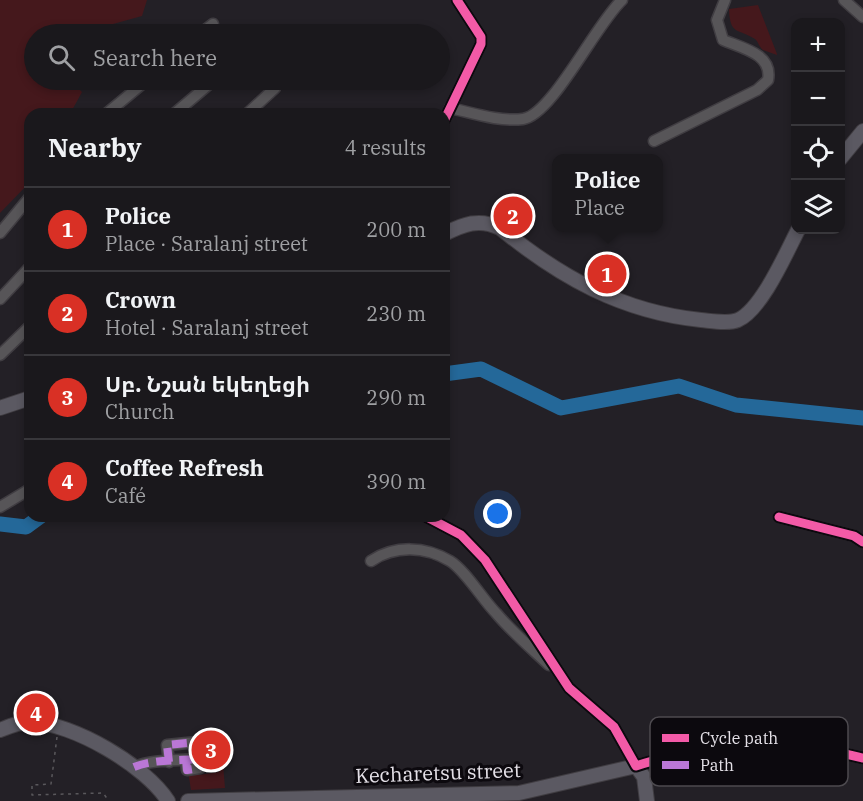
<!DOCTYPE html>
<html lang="en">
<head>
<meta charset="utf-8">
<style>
  :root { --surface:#1a181c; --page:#232125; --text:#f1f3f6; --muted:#9fa0a3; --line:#38373b; --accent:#d93025 }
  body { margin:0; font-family:"IBM Plex Serif","Noto Sans Armenian",serif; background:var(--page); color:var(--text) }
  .controls { position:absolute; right:18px; top:18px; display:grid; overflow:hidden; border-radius:12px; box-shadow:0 3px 9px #0003 }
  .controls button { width:54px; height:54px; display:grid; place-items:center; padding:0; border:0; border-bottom:2px solid var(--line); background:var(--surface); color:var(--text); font:30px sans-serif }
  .you { position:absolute; left:498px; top:514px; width:21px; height:21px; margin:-15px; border:4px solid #fff; border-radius:50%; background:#1a73e8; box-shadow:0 0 0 9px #1a73e833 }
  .badge { display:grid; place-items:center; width:39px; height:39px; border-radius:50%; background:var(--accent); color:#fff; font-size:20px; font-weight:700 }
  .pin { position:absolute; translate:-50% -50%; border:3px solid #fff; box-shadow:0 2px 6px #0006 }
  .popup { position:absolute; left:552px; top:154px; width:111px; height:78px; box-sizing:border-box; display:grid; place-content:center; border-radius:12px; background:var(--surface); filter:drop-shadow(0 2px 4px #0005); font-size:20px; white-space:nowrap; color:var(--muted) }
  .popup b { font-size:22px; color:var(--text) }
  .popup::after { content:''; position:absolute; left:50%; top:100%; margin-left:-12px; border:12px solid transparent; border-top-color:var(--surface) }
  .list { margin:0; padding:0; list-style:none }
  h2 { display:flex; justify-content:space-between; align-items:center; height:78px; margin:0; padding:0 24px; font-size:26px }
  h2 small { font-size:20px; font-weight:400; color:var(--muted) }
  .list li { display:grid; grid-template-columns:39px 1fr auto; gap:18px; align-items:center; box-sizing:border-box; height:84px; padding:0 24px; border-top:2px solid var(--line) }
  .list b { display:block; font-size:22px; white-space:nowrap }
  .list p { margin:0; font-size:20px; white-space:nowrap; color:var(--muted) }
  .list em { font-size:20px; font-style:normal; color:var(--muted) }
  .icon { flex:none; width:33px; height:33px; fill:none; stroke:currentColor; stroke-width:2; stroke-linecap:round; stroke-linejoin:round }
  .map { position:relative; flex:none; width:863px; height:801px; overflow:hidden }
  .search { position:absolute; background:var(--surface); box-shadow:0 3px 9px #0003; left:24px; top:24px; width:426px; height:66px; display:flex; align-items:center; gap:15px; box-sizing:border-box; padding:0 21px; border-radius:33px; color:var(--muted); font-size:22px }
  .panel { position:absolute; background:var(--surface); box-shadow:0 3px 9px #0003; left:24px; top:108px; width:426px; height:414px; border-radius:18px }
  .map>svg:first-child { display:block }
  .green { fill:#45181c }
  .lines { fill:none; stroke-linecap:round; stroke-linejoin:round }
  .river { stroke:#246899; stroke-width:15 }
  .minor-casing { stroke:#403d42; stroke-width:13 }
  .major-casing { stroke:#403d42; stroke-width:16 }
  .path { stroke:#5a585c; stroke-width:1.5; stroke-dasharray:3 4.5; stroke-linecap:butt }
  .minor { stroke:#575558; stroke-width:10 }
  .major { stroke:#5b5962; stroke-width:14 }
  .quiet { stroke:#ba77d6; stroke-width:8; stroke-dasharray:15 8; stroke-linecap:butt }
  .cycleway-casing { stroke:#0c090e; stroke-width:13 }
  .cycleway { stroke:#f35aa7; stroke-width:9 }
  .labels { text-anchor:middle; stroke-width:6; stroke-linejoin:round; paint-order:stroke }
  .street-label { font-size:20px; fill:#e4e0e7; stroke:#0c090e }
  .key { fill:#0c090e; stroke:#4d4a4f; stroke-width:1.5 }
  .key-label { font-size:16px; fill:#e4e0e7 }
</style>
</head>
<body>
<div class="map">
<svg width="863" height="801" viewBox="0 0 863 801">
  <rect width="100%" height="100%" fill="#232026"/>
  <!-- green -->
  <g class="green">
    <polygon points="0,0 147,0 142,16 77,34 34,34 34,80 70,80 82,92 70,114 30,114 30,182 0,213"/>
    <path d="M758,5L777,54V55L763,50C759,47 758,41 755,39C738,28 730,36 729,9Z"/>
    <polygon points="217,739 221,739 225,788 191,790 188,771 198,770 199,775 219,772"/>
  </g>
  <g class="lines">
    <!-- river -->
    <g class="river">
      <polyline points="444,374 481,369 561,408 679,386 736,405 863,418"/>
      <polyline points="0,524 26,527 41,516"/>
    </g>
    <defs>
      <g id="minor">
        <polyline points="844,0 863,17"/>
        <polyline points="200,34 213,24"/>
        <path d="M450,108C473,113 499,122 523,119C552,115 596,24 622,0"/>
        <polyline points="106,114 147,80"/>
        <polyline points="174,114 214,80"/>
        <polyline points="247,114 275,88"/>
        <polyline points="444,121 481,44 481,37 457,0"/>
        <path d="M654,141L757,90L768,80C773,54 742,48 723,40L717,20L725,0"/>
        <polyline points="0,233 30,197"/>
        <polyline points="0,299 30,267"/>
        <polyline points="0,355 30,326"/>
        <polyline points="0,507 30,489"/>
        <path d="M425,516L461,535L485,560L569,688L614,727L636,766C671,754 748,742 786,744C812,746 837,752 863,758"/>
        <polyline points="779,517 854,536 863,542"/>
        <path d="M371,561C395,545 425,546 450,561C465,570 483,600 496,613C512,632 531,648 549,665"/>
        <polyline points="186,760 187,770 200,768"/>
        <path d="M134,767C153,759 178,761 198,759L197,742L167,745L169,762"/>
      </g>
      <g id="major">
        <polyline points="840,159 863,131"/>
        <path d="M444,234C464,224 479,218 500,228C560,277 622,312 701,320C712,321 728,324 738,320C762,309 786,253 798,230"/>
        <polyline points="0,408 30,398"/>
        <path d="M0,730C10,726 20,722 31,722C73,723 146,766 168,801"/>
        <polyline points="188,801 519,793 636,766 644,777 647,801"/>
      </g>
    </defs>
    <!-- minor casing -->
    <use href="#minor" class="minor-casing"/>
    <!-- major casing -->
    <use href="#major" class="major-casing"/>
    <!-- path -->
    <polyline class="path" points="57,737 51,784 32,785 32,795 103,793 109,801"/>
    <!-- minor -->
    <use href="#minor" class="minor"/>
    <!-- major -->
    <use href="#major" class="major"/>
    <!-- quiet -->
    <g class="quiet">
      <polyline points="186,760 187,770 200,768"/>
      <path d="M134,767C153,759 178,761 198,759L197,742L167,745L169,762"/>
    </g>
    <defs>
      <g id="cycleway">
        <polyline points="444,121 481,44 481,37 457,0"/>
        <path d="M425,516L461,535L485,560L569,688L614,727L636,766C671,754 748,742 786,744C812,746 837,752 863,758"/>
        <polyline points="779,517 854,536 863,542"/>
      </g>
    </defs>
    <!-- cycleway casing -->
    <use href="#cycleway" class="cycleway-casing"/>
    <!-- cycleway -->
    <use href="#cycleway" class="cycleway"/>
  </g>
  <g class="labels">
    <!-- street labels -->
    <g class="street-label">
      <text transform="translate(438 773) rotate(-2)" y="7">Kecharetsu street</text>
    </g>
  </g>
  <!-- legend -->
  <rect x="650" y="717" width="198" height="69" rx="9" class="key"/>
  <rect x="662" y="734" width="27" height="8" fill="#f35aa7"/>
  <rect x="662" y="761" width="27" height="8" fill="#ba77d6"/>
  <g class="key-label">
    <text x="700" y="744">Cycle path</text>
    <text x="700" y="771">Path</text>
  </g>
</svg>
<div class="controls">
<button>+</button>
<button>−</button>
<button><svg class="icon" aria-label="locate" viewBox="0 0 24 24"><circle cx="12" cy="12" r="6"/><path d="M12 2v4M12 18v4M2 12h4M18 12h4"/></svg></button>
<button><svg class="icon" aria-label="layers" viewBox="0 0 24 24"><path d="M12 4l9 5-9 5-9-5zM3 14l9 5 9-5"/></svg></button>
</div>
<div class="you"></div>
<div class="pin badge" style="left:607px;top:274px">1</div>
<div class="popup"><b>Police</b>Place</div>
<div class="pin badge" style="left:513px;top:216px">2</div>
<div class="pin badge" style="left:211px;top:750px">3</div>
<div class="pin badge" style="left:36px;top:713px">4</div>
<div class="search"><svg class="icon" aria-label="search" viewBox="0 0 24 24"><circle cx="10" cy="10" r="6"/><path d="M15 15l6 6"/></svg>Search here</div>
<section class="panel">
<h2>Nearby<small>4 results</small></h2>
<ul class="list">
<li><span class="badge">1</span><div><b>Police</b><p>Place · Saralanj street</p></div><em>200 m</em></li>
<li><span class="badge">2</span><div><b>Crown</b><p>Hotel · Saralanj street</p></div><em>230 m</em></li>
<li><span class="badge">3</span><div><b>Սբ. Նշան եկեղեցի</b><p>Church</p></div><em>290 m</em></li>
<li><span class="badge">4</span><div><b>Coffee Refresh</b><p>Café</p></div><em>390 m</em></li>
</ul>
</section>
</div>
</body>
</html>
